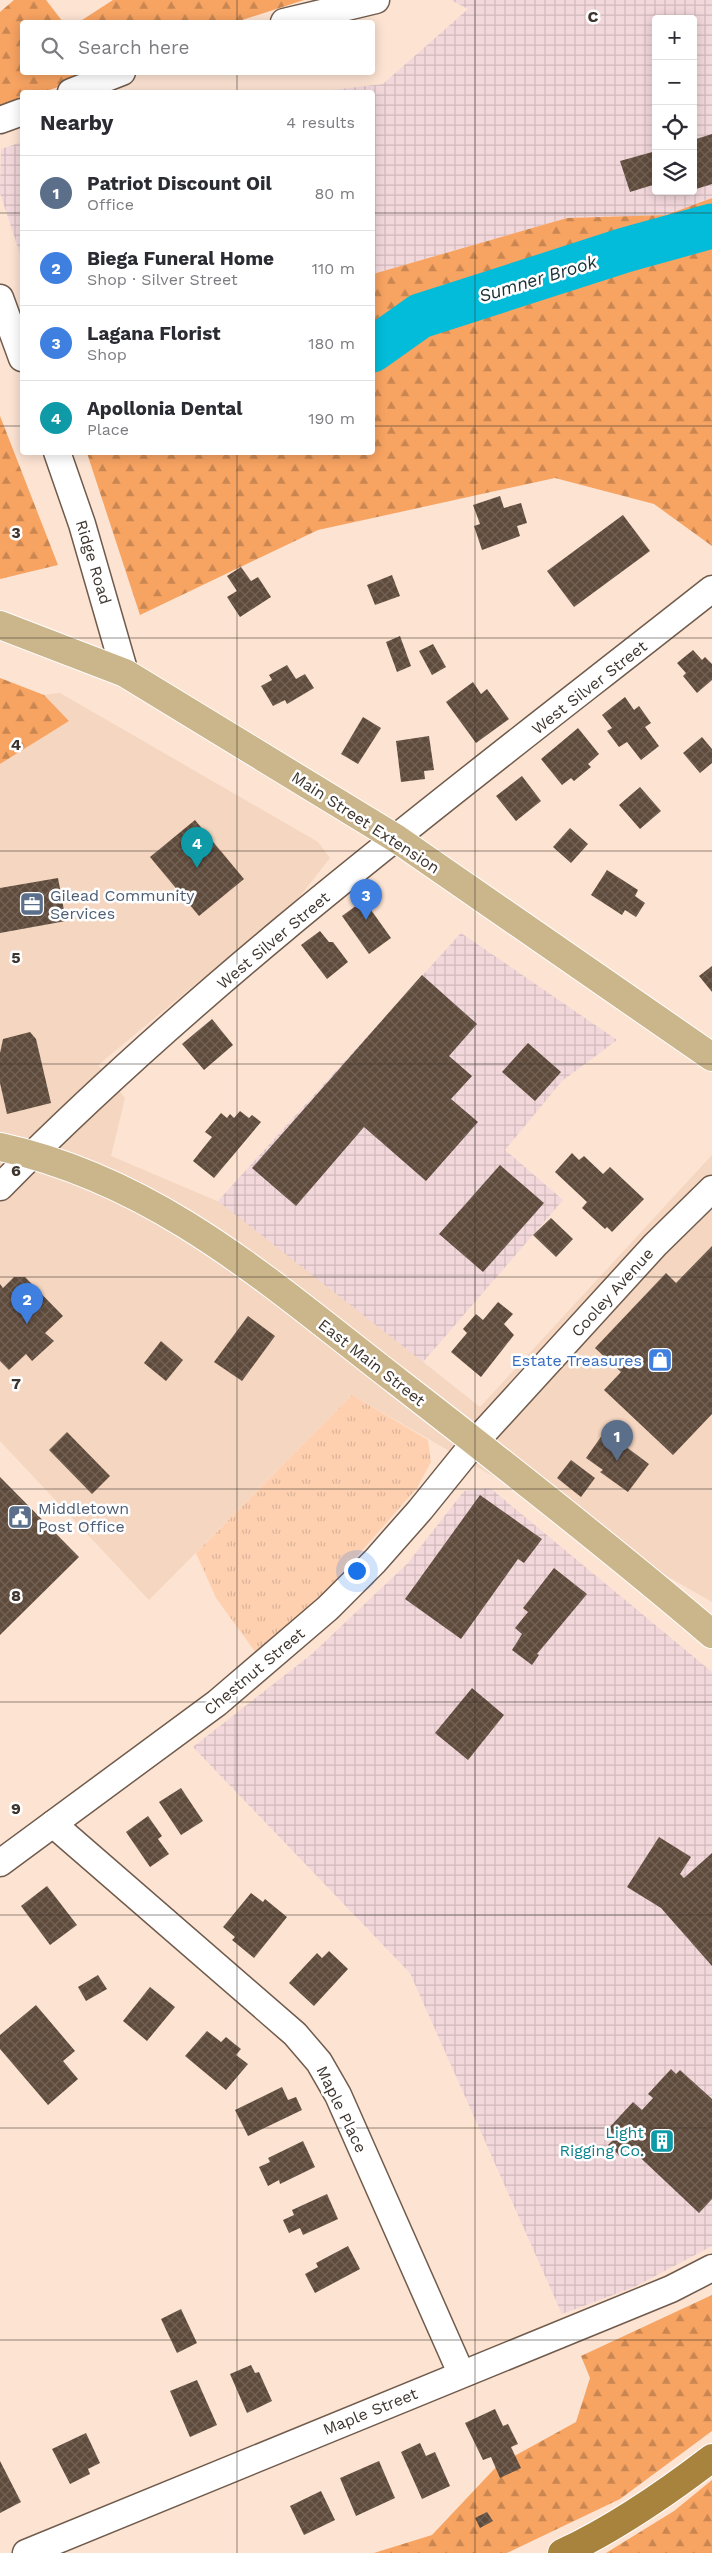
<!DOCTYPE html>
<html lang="en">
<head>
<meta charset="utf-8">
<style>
  :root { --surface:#fff; --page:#f7f7f7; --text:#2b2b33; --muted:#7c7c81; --line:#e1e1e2; --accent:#b32a6c }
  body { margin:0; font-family:"Work Sans",sans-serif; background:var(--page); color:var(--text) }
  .controls { position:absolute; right:15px; top:15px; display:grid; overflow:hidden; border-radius:5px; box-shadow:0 2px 12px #0003 }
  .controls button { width:45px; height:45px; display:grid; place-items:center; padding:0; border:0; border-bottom:1px solid var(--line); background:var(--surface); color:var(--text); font:25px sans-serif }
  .you { position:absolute; left:356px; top:1570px; width:18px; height:18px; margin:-12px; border:4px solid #fff; border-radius:50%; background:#1a73e8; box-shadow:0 0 0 8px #1a73e833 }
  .badge { display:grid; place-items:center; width:32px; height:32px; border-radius:50%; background:var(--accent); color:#fff; font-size:16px; font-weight:700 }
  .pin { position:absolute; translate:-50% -41px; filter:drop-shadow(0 1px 2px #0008) }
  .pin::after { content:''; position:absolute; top:26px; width:18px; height:15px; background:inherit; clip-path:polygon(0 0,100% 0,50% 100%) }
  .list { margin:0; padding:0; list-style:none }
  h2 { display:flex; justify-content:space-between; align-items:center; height:65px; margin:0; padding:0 20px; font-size:21px }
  h2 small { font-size:16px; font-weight:400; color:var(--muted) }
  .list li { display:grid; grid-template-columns:32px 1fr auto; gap:15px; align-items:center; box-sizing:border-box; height:75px; padding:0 20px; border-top:1px solid var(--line) }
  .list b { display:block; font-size:19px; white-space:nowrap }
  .list p { margin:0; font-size:16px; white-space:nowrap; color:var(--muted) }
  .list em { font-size:16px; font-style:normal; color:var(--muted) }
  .icon { flex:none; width:28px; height:28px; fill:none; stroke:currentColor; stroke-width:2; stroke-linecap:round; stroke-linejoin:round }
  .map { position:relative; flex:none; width:712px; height:2553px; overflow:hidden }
  .search { position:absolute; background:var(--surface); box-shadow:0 2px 12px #0003; left:20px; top:20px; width:355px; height:55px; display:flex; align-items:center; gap:12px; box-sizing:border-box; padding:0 18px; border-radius:5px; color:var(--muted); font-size:19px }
  .panel { position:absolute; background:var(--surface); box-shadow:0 2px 12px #0003; left:20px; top:90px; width:355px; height:365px; border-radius:5px }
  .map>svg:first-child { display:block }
  .built { fill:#f5d6c0 }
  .industrial { fill:url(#industrial-grid); fill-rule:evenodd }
  .grass { fill:url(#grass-tufts) }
  .forest { fill:url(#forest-firs) }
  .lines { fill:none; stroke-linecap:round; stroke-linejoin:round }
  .river { stroke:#03bcda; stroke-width:45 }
  .building { fill:url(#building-cross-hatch) }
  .minor-casing { stroke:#705b4c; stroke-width:29 }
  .primary-casing { stroke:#fff; stroke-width:30 }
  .motorway-casing { stroke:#fff; stroke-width:30 }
  .minor { stroke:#fff; stroke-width:26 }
  .primary { stroke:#cbb58b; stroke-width:28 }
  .motorway { stroke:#a8833d; stroke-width:28 }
  .grid { fill:none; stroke:#3d342d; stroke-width:1; stroke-opacity:0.55 }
  .labels { text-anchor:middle; stroke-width:5; stroke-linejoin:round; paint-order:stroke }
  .street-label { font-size:16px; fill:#3d342d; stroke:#fff }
  .service-label { font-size:16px; fill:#4e5e75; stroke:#fff; text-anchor:start }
  .shop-label { font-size:16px; fill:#366cbe; stroke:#fff; text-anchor:end }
  .culture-label { font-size:16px; fill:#0d838f; stroke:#fff; text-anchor:end }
  .water-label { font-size:18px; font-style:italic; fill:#172f35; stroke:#fff }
  .grid-label { font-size:16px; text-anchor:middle; font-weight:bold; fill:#3d342d; stroke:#fff; stroke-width:5; stroke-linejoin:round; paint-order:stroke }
</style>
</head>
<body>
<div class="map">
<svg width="712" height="2553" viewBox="0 0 712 2553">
  <defs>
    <pattern id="industrial-grid" width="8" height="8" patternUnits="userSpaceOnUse" patternTransform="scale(1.25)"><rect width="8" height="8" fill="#f2d7db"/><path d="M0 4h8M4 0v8" fill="none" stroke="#d0b9bc"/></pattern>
    <pattern id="grass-tufts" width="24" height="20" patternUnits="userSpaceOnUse" patternTransform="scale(1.25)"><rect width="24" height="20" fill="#fed0b0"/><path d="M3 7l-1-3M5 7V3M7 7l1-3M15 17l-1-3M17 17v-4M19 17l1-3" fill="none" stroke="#dbb398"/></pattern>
    <pattern id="forest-firs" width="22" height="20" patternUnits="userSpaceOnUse" patternTransform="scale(1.25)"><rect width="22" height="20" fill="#f7a362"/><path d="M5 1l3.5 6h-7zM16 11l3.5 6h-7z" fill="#c98651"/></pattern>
    <pattern id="building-cross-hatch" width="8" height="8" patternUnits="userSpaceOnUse" patternTransform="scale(1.25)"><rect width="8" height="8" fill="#5f4b3c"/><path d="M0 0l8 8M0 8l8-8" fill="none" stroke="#736356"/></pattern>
  </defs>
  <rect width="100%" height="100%" fill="#fce3d2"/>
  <!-- built -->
  <polygon class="built" points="60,693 318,842 330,858 297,900 98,1065 125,1098 111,1156 224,1204 480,1407 712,1155 712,1602 352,1395 149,1600 0,1441 0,764 69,721 44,695"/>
  <!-- industrial -->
  <g class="industrial">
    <path d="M451,0H712V198L666,215L567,218L373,274L372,92H317L383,84L468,9ZM656,19H693V191H656Z"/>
    <polygon points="22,142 22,260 0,193 1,149"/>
    <polygon points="461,933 617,1040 562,1081 505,1150 563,1200 423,1362 218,1201"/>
    <polygon points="490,1488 712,1672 712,2246 634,2287 562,2314 410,1973 193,1747 312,1654 408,1563 464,1491"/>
  </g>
  <!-- grass -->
  <polygon class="grass" points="352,1395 428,1440 431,1462 417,1488 331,1586 271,1648 257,1654 216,1598 196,1553"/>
  <!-- forest -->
  <g class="forest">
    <polygon points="14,0 46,0 63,22 22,22 22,72 97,73 44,92 22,92 22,101 0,110 0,12"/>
    <polygon points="113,0 304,0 236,22 79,22"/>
    <polygon points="712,198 712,546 654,504 555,478 318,530 140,615 87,453 372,452 373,274 567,218 666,215"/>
    <polygon points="0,416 58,565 0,579"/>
    <polygon points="0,678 44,695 69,721 0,764"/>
    <polygon points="712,2295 712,2431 620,2499 507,2553 374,2553 432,2535 498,2465 576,2422 590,2378 581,2356"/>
    <polygon points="712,2480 712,2553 606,2553 674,2511"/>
  </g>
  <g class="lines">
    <!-- river -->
    <polyline class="river" points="372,350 420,316 625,250 712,226"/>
  </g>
  <!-- building -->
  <g class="building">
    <polygon points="712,134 712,184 693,190 693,140"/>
    <polygon points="656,151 656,184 630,192 620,161"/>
    <polygon points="500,496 504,508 521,503 527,523 517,526 520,536 482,550 474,526 480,524 473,505"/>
    <polygon points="623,515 650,551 574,607 547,571"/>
    <polygon points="241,567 251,581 258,577 271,597 240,617 227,597 237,591 227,576"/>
    <polygon points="392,575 400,596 375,605 367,585"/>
    <polygon points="400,636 411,666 397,672 386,642"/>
    <polygon points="433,644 446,667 432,675 419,651"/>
    <polygon points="693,650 702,660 705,657 712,664 712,680 697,693 683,676 686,673 677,663"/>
    <polygon points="287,665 296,679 305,674 314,688 287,704 285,700 273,706 261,686 272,680 269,675"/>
    <polygon points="473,682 481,694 487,689 509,719 476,743 446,702"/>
    <polygon points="625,697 634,710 639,706 651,723 645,727 659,746 641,760 627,742 619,747 607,731 612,728 602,715"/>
    <polygon points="363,717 381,728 358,764 341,754"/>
    <polygon points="578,728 599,754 588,764 591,767 574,781 571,778 562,785 541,759"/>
    <polygon points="429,736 434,770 424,771 425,779 401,782 396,741"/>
    <polygon points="702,737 712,749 712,763 700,773 683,753"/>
    <polygon points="522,776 541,801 516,821 496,796"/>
    <polygon points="640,787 661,811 640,829 619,805"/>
    <polygon points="195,820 244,879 199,916 150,857"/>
    <polygon points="570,828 588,844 571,863 553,847"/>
    <polygon points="607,870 638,890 635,896 645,903 636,917 625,910 622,915 591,895"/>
    <polygon points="58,878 66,921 0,933 0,888"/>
    <polygon points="364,900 391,938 369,954 342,916"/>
    <polygon points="320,931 329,942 333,942 348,962 327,979 301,945"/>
    <polygon points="712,966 712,992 699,976"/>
    <polygon points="422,975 477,1024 449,1056 472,1076 451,1099 478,1122 426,1181 364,1127 296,1206 252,1168"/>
    <polygon points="212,1019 233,1045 204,1070 182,1044"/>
    <polygon points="30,1032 36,1039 51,1103 7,1114 0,1083 0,1053 3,1039"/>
    <polygon points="528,1043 561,1072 535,1101 502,1072"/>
    <polygon points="240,1111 249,1118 252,1115 261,1122 214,1178 193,1161 212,1137 205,1132 221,1113 227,1118 230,1114 234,1118"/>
    <polygon points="572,1153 579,1160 584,1156 603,1174 610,1167 644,1199 612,1232 607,1227 605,1229 582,1208 587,1202 555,1172"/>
    <polygon points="500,1165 544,1203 483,1272 439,1234"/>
    <polygon points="551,1218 573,1239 556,1257 533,1235"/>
    <polygon points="712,1246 712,1414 673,1455 604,1390 621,1372 595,1348 666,1273 676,1283"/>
    <polygon points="14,1277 25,1277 63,1316 45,1333 54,1341 32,1361 26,1354 9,1370 0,1361 0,1284 3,1288"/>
    <polygon points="498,1302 513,1314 504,1324 514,1335 481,1377 451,1352 467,1333 463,1329 476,1314 483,1320"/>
    <polygon points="248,1316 275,1336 242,1381 214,1362"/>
    <polygon points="161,1341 183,1360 166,1381 144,1363"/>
    <polygon points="605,1431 649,1464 628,1492 600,1472 603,1470 586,1458"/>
    <polygon points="67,1432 110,1476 92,1494 49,1450"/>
    <polygon points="571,1460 595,1478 581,1497 557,1478"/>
    <polygon points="0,1477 79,1557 0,1635"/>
    <polygon points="480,1495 542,1539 524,1563 518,1559 461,1639 405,1599"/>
    <polygon points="554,1568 587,1594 537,1654 539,1655 532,1665 512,1650 522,1634 515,1628 528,1612 523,1608"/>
    <polygon points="472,1688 504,1715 468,1760 435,1733"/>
    <polygon points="181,1788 203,1821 181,1835 159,1802"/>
    <polygon points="148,1816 162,1836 158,1839 169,1854 150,1867 126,1832"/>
    <polygon points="659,1837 691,1857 680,1874 684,1878 712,1853 712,1966 661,1908 627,1887"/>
    <polygon points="47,1886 77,1925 50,1945 21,1906"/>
    <polygon points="251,1893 263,1902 265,1899 287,1917 254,1958 232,1940 235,1937 223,1927"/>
    <polygon points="329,1951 348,1969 314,2006 289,1983 317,1953 322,1958"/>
    <polygon points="98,1975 107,1989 86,2001 78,1987"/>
    <polygon points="150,1987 175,2007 147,2041 123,2021"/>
    <polygon points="36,2005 75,2051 63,2061 78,2079 48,2105 0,2049 0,2035"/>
    <polygon points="207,2031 221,2042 226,2037 241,2049 236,2055 248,2064 226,2090 185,2056"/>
    <polygon points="671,2069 676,2074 680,2070 712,2099 712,2199 699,2213 628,2146 619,2155 608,2145 616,2137 608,2129 633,2102 642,2110 653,2098 648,2094"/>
    <polygon points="282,2087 288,2100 296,2097 302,2110 248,2136 235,2110"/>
    <polygon points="303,2141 315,2167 280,2184 279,2180 268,2186 259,2167 270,2162 268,2158"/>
    <polygon points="327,2194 338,2219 303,2235 300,2228 289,2233 283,2220 294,2215 292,2210"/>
    <polygon points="348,2246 360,2269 315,2293 305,2274 318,2267 316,2263"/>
    <polygon points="181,2309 197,2343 177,2353 161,2319"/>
    <polygon points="251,2365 255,2373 259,2372 272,2401 247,2413 230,2374"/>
    <polygon points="197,2380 217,2425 190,2437 170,2391"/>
    <polygon points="495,2409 503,2426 508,2424 518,2444 511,2447 521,2468 500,2478 491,2457 483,2460 465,2423"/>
    <polygon points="86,2433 100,2463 88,2469 90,2474 70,2484 52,2449"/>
    <polygon points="420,2443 426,2456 435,2452 450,2486 422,2499 401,2452"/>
    <polygon points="0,2461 21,2502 0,2513"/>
    <polygon points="379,2461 395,2498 356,2516 340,2478"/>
    <polygon points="321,2491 335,2520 304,2535 290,2506"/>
    <polygon points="487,2512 493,2521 480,2528 475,2518"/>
  </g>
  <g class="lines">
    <defs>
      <g id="minor">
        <polyline points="284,22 376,0"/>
        <polyline points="71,92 122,72"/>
        <polyline points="0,120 22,112"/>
        <polyline points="0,298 22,358"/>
        <polyline points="57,452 82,524 125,673"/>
        <path d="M0,1187C216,968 470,780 712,589"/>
        <polyline points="53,1824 295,2034 319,2062 338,2095 461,2373"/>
        <polyline points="0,1863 217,1703 328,1608 375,1561 420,1510 475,1442 655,1245 712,1189"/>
        <polyline points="26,2553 671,2289 712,2268"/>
      </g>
      <g id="primary">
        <polyline points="0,625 125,673 397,839 712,1057"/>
        <path d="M0,1147C160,1182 272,1285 398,1382C504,1464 610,1547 712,1634"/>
      </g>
      <path id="motorway" d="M562,2553C616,2528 665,2494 712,2458"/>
    </defs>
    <!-- minor casing -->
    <use href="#minor" class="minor-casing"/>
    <!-- primary casing -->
    <use href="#primary" class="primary-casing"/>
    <!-- motorway casing -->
    <use href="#motorway" class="motorway-casing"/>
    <!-- minor -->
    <use href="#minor" class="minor"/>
    <!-- primary -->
    <use href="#primary" class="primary"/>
    <!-- motorway -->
    <use href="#motorway" class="motorway"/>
  </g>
  <!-- grid -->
  <path class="grid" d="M237,0V22M475,0V2553M237,72V92M0,213H22M372,213H712M0,426H22M372,426H712M237,452V2553M0,638H712M0,851H712M0,1064H712M0,1277H712M0,1489H712M0,1702H712M0,1915H712M0,2128H712M0,2340H712"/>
  <!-- icons -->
  <defs>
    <symbol id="office-square" viewBox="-11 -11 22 22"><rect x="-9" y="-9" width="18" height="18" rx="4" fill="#5c6f8a" stroke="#fff"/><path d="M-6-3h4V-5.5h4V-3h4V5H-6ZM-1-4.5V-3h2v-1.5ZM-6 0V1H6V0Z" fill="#fff"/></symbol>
    <symbol id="shop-square" viewBox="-11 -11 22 22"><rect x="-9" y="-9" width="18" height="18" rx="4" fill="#3f7fe0" stroke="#fff"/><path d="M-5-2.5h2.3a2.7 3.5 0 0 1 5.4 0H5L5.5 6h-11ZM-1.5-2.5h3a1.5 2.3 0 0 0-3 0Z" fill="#fff"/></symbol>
    <symbol id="civic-square" viewBox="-11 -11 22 22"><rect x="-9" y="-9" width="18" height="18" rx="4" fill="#5c6f8a" stroke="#fff"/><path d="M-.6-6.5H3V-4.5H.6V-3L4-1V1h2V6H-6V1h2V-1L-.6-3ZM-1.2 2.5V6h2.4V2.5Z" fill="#fff"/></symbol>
    <symbol id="building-square" viewBox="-11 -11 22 22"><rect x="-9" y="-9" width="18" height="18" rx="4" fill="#0f9aa8" stroke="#fff"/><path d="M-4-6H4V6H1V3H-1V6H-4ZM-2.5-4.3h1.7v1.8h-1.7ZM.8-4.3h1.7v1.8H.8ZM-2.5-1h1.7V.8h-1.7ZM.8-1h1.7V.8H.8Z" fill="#fff"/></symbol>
  </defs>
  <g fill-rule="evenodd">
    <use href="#office-square" x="18" y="890" width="28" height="28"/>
    <use href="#shop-square" x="646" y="1346" width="28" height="28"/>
    <use href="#civic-square" x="6" y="1503" width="28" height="28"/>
    <use href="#building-square" x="648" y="2127" width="28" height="28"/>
  </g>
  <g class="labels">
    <!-- street labels -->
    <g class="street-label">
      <text transform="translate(94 562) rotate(73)" y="6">Ridge Road</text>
      <text transform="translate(589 687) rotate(-38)" y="6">West Silver Street</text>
      <text transform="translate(366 822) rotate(33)" y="6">Main Street Extension</text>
      <text transform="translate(273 940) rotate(-40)" y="6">West Silver Street</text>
      <text transform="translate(612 1292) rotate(-48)" y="6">Cooley Avenue</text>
      <text transform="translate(372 1362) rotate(38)" y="6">East Main Street</text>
      <text transform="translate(254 1671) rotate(-40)" y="6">Chestnut Street</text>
      <text transform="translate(342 2109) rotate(64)" y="6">Maple Place</text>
      <text transform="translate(370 2411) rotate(-22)" y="6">Maple Street</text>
    </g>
    <!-- service labels -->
    <g class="service-label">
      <text x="50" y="901">Gilead Community<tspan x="50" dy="18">Services</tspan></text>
      <text x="38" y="1514">Middletown<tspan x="38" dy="18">Post Office</tspan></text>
    </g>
    <!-- shop labels -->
    <g class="shop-label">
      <text x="642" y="1366">Estate Treasures</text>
    </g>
    <!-- culture labels -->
    <g class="culture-label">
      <text x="644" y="2138">Light<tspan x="644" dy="18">Rigging Co.</tspan></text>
    </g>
    <!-- water labels -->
    <g class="water-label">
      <text transform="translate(538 279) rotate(-17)" y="6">Sumner Brook</text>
    </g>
  </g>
  <g class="grid-label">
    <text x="593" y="22">C</text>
    <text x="16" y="538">3</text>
    <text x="16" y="750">4</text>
    <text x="16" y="963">5</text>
    <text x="16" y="1176">6</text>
    <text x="16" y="1389">7</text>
    <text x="16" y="1601">8</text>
    <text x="16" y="1814">9</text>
  </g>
</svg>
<div class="controls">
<button>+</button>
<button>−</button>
<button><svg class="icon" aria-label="locate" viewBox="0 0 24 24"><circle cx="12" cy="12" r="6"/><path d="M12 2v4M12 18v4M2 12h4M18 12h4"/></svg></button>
<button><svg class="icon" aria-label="layers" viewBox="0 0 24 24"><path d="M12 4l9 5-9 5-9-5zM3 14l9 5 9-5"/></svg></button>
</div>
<div class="you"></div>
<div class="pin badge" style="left:617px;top:1461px;background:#5c6f8a">1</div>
<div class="pin badge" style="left:27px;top:1324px;background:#3f7fe0">2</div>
<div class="pin badge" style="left:366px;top:920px;background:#3f7fe0">3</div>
<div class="pin badge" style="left:197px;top:868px;background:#0f9aa8">4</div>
<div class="search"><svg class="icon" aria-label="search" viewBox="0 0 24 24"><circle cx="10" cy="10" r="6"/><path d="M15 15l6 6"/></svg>Search here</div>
<section class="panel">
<h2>Nearby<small>4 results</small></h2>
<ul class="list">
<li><span class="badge" style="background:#5c6f8a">1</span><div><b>Patriot Discount Oil</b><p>Office</p></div><em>80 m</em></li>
<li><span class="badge" style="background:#3f7fe0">2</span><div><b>Biega Funeral Home</b><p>Shop · Silver Street</p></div><em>110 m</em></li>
<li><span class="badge" style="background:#3f7fe0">3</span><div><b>Lagana Florist</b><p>Shop</p></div><em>180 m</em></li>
<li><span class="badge" style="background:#0f9aa8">4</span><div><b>Apollonia Dental</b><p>Place</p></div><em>190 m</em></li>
</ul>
</section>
</div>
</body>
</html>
